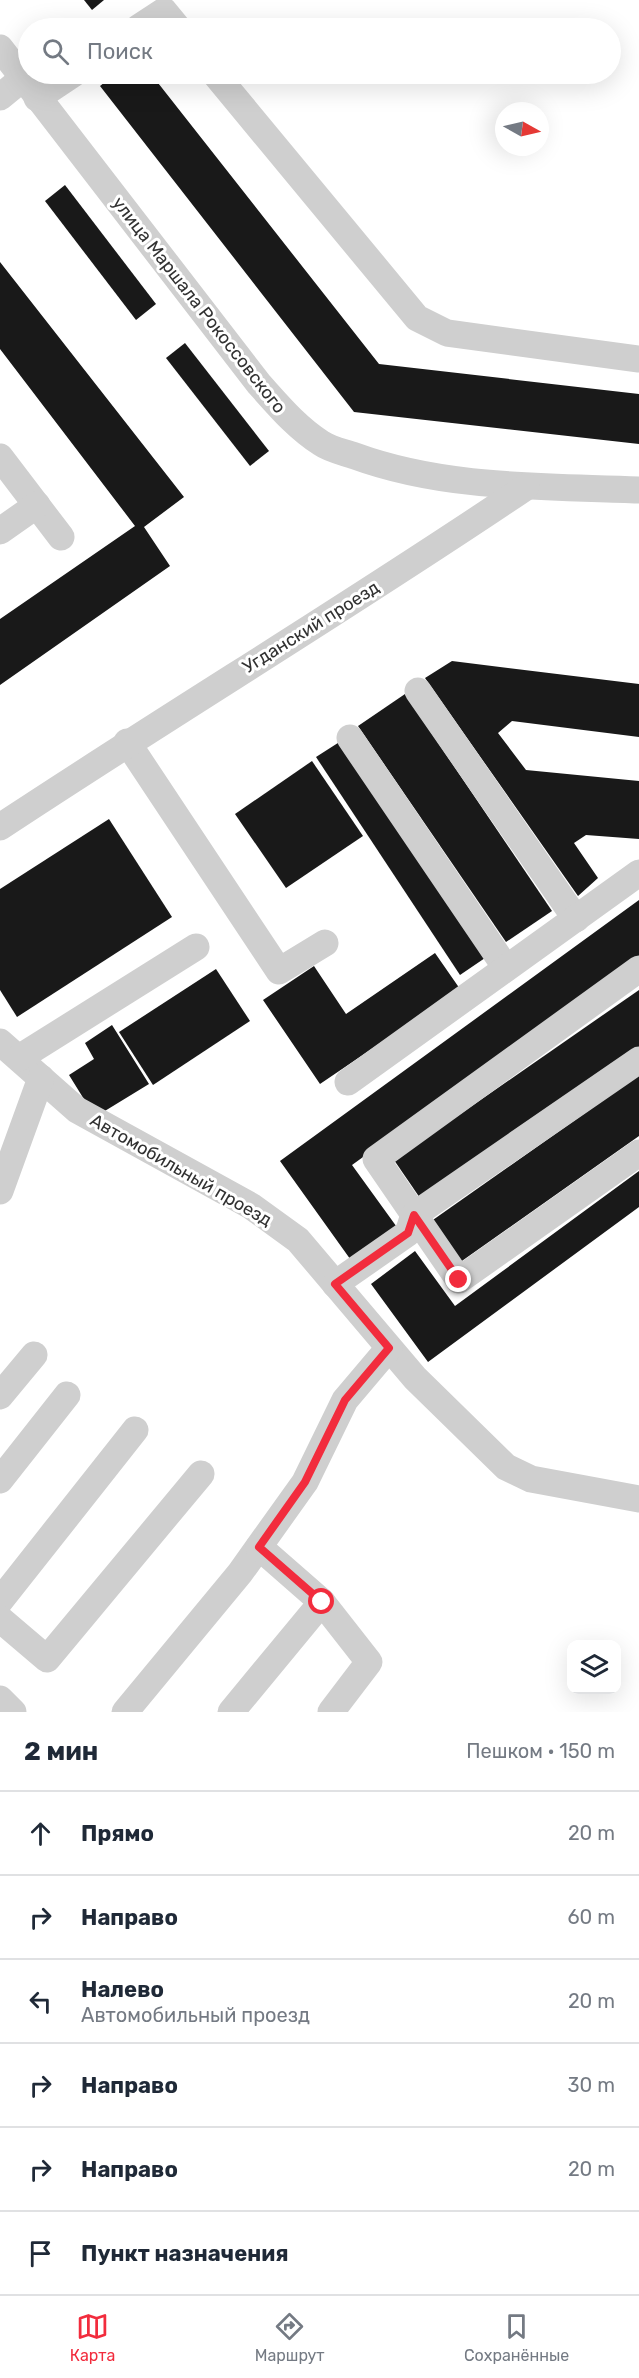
<!DOCTYPE html>
<html lang="ru">
<head>
<meta charset="utf-8">
<style>
  :root { --surface:#fff; --page:#f6f6f7; --text:#1f2937; --muted:#747a83; --line:#e0e1e3; --accent:#f22c3d }
  body { margin:0; font-family:Rubik,sans-serif; background:var(--page); color:var(--text) }
  .controls { position:absolute; right:18px; bottom:18px; display:grid; overflow:hidden; border-radius:12px; box-shadow:0 6px 24px #0002 }
  .controls button { width:54px; height:54px; display:grid; place-items:center; padding:0; border:0; border-bottom:2px solid var(--line); background:var(--surface); color:var(--text); font:30px sans-serif }
  .compass { position:absolute; left:495px; top:102px; width:54px; height:54px; border-radius:50%; background:var(--surface); box-shadow:0 6px 24px #0002; rotate:98deg }
  .stop { position:absolute; width:18px; height:18px; margin:-14px; border:4px solid #f22c3d; border-radius:50%; background:#fff }
  .stop.end { background:#f22c3d; border-color:#fff; box-shadow:0 2px 6px #0008 }
  .list { margin:0; padding:0; list-style:none }
  h2 { display:flex; justify-content:space-between; align-items:center; height:78px; margin:0; padding:0 24px; font-size:26px }
  h2 small { font-size:20px; font-weight:400; color:var(--muted) }
  .list li { display:grid; grid-template-columns:39px 1fr auto; gap:18px; align-items:center; box-sizing:border-box; height:84px; padding:0 24px; border-top:2px solid var(--line) }
  .list b { display:block; font-size:22px; white-space:nowrap }
  .list p { margin:0; font-size:20px; white-space:nowrap; color:var(--muted) }
  .list em { font-size:20px; font-style:normal; color:var(--muted) }
  .icon { flex:none; width:33px; height:33px; fill:none; stroke:currentColor; stroke-width:2; stroke-linecap:round; stroke-linejoin:round }
  .map { position:relative; flex:none; width:639px; height:1712px; overflow:hidden }
  .search { position:absolute; background:var(--surface); box-shadow:0 6px 24px #0002; left:18px; right:18px; top:18px; height:66px; display:flex; align-items:center; gap:15px; box-sizing:border-box; padding:0 21px; border-radius:33px; color:var(--muted); font-size:22px }
  .sheet { height:582px; background:var(--surface) }
  nav { display:flex; justify-content:space-around; align-items:center; box-sizing:border-box; height:84px; border-top:2px solid var(--line); background:var(--surface); font-size:16px; color:var(--muted) }
  nav a { display:grid; justify-items:center; gap:3px }
  nav .on { color:var(--accent) }
  .map>svg:first-child { display:block }
  .building { fill:#191919 }
  .lines { fill:none; stroke-linecap:round; stroke-linejoin:round }
  .minor { stroke:#cfcfcf; stroke-width:27 }
  .route { stroke:#f22c3d; stroke-width:8 }
  .labels { text-anchor:middle; stroke-width:6; stroke-linejoin:round; paint-order:stroke }
  .street-label { font-size:18px; fill:#323232; stroke:#fff }
</style>
</head>
<body>
<div class="map">
<svg width="639" height="1712" viewBox="0 0 639 1712">
  <rect width="100%" height="100%" fill="#fff"/>
  <!-- building -->
  <g class="building">
    <polygon points="84,0 104,0 92,10"/>
    <polygon points="115,74 151,74 379,364 639,394 639,444 354,412 100,86"/>
    <polygon points="65,185 156,304 136,320 45,201"/>
    <polygon points="0,262 184,497 144,527 170,566 0,685 0,619 135,526 0,349"/>
    <polygon points="185,343 269,451 250,466 166,358"/>
    <polygon points="452,661 639,684 639,737 512,721 498,733 526,770 639,781 639,839 586,835 574,843 598,878 578,896 425,678"/>
    <polygon points="405,694 552,911 506,942 358,726"/>
    <polygon points="341,741 485,958 460,975 316,757"/>
    <polygon points="312,761 363,836 286,888 235,814"/>
    <polygon points="109,819 172,917 17,1017 0,990 0,889"/>
    <polygon points="639,900 639,958 352,1165 399,1230 353,1263 280,1161"/>
    <polygon points="435,953 460,989 320,1084 263,1000 314,966 346,1014"/>
    <polygon points="216,969 250,1021 153,1085 119,1032"/>
    <polygon points="639,990 639,1047 420,1198 394,1160"/>
    <polygon points="112,1025 149,1084 95,1117 69,1075 94,1059 85,1043"/>
    <polygon points="639,1075 639,1136 459,1263 430,1222"/>
    <polygon points="639,1171 639,1207 428,1362 371,1284 415,1251 455,1306"/>
  </g>
  <g class="lines">
    <!-- minor -->
    <g class="minor">
      <polyline points="138,28 164,11 178,28"/>
      <path d="M0,48L259,384C278,405 296,427 321,443C331,450 344,452 355,456C445,489 545,486 639,490"/>
      <polyline points="215,74 417,318 447,333 639,359"/>
      <polyline points="0,97 22,79"/>
      <polyline points="37,98 73,74"/>
      <polyline points="0,457 61,537"/>
      <polyline points="0,531 37,505"/>
      <polyline points="418,691 576,919"/>
      <polyline points="350,738 506,968"/>
      <polyline points="127,742 279,971 325,943"/>
      <path d="M0,827C174,712 353,604 526,487"/>
      <polyline points="639,969 376,1159 459,1280 639,1153"/>
      <polyline points="0,1042 77,1110 251,1206 298,1240 415,1378 506,1467 531,1479 639,1499"/>
      <polyline points="19,1058 196,947"/>
      <polyline points="348,1082 639,873"/>
      <polyline points="0,1191 41,1078"/>
      <polyline points="335,1284 408,1233 414,1215 639,1060"/>
      <polyline points="0,1396 34,1355"/>
      <polyline points="0,1480 67,1395"/>
      <polyline points="0,1601 135,1430"/>
      <polyline points="322,1602 369,1662 331,1712"/>
      <polyline points="0,1619 47,1659 201,1474"/>
      <polyline points="0,1699 13,1712"/>
      <polyline points="125,1712 240,1573 305,1482 345,1400 389,1348"/>
      <polyline points="231,1712 322,1602 259,1547"/>
    </g>
  </g>
  <g class="lines">
    <!-- route -->
    <polyline class="route" points="322,1602 259,1547 305,1482 345,1400 389,1348 335,1284 408,1233 414,1215 459,1280"/>
  </g>
  <g class="labels">
    <!-- street labels -->
    <g class="street-label">
      <text transform="translate(199 305) rotate(52)" y="6">улица Маршала Рокоссовского</text>
      <text transform="translate(311 627) rotate(-32)" y="6">Угданский проезд</text>
      <text transform="translate(181 1170) rotate(30)" y="6">Автомобильный проезд</text>
    </g>
  </g>
</svg>
<div class="controls">
<button><svg class="icon" aria-label="layers" viewBox="0 0 24 24"><path d="M12 4l9 5-9 5-9-5zM3 14l9 5 9-5"/></svg></button>
</div>
<svg class="compass" viewBox="-18 -18 36 36"><path d="M0-13l5 13h-10z" fill="#e53935"/><path d="M0 13l5-13h-10z" fill="#747a83"/></svg>
<div class="stop" style="left:322px;top:1602px"></div>
<div class="stop end" style="left:459px;top:1280px"></div>
<div class="search"><svg class="icon" aria-label="search" viewBox="0 0 24 24"><circle cx="10" cy="10" r="6"/><path d="M15 15l6 6"/></svg>Поиск</div>
</div>
<section class="sheet">
<h2>2 мин<small>Пешком · 150 m</small></h2>
<ul class="list">
<li><svg class="icon" aria-label="ahead" viewBox="0 0 24 24"><path d="M12 20V5M6 11l6-6 6 6"/></svg><div><b>Прямо</b></div><em>20 m</em></li>
<li><svg class="icon" aria-label="right" viewBox="0 0 24 24"><path d="M7 20v-9h11M14 6l5 5-5 5"/></svg><div><b>Направо</b></div><em>60 m</em></li>
<li><svg class="icon" aria-label="left" viewBox="0 0 24 24"><path d="M17 20v-9H6M10 6l-5 5 5 5"/></svg><div><b>Налево</b><p>Автомобильный проезд</p></div><em>20 m</em></li>
<li><svg class="icon" aria-label="right" viewBox="0 0 24 24"><path d="M7 20v-9h11M14 6l5 5-5 5"/></svg><div><b>Направо</b></div><em>30 m</em></li>
<li><svg class="icon" aria-label="right" viewBox="0 0 24 24"><path d="M7 20v-9h11M14 6l5 5-5 5"/></svg><div><b>Направо</b></div><em>20 m</em></li>
<li><svg class="icon" aria-label="arrive" viewBox="0 0 24 24"><path d="M6 21V4h12l-3 4 3 4H6"/></svg><div><b>Пункт назначения</b></div></li>
</ul>
</section>
<nav>
<a class="on"><svg class="icon" aria-label="map" viewBox="0 0 24 24"><path d="M3 6l6-2 6 2 6-2v14l-6 2-6-2-6 2zM9 4v14M15 6v14"/></svg>Карта</a>
<a><svg class="icon" aria-label="directions" viewBox="0 0 24 24"><path d="M12 3l9 9-9 9-9-9zM9 14v-3h6M13 9l2 2-2 2"/></svg>Маршрут</a>
<a><svg class="icon" aria-label="saved" viewBox="0 0 24 24"><path d="M7 4h10v16l-5-4-5 4z"/></svg>Сохранённые</a>
</nav>
</body>
</html>
